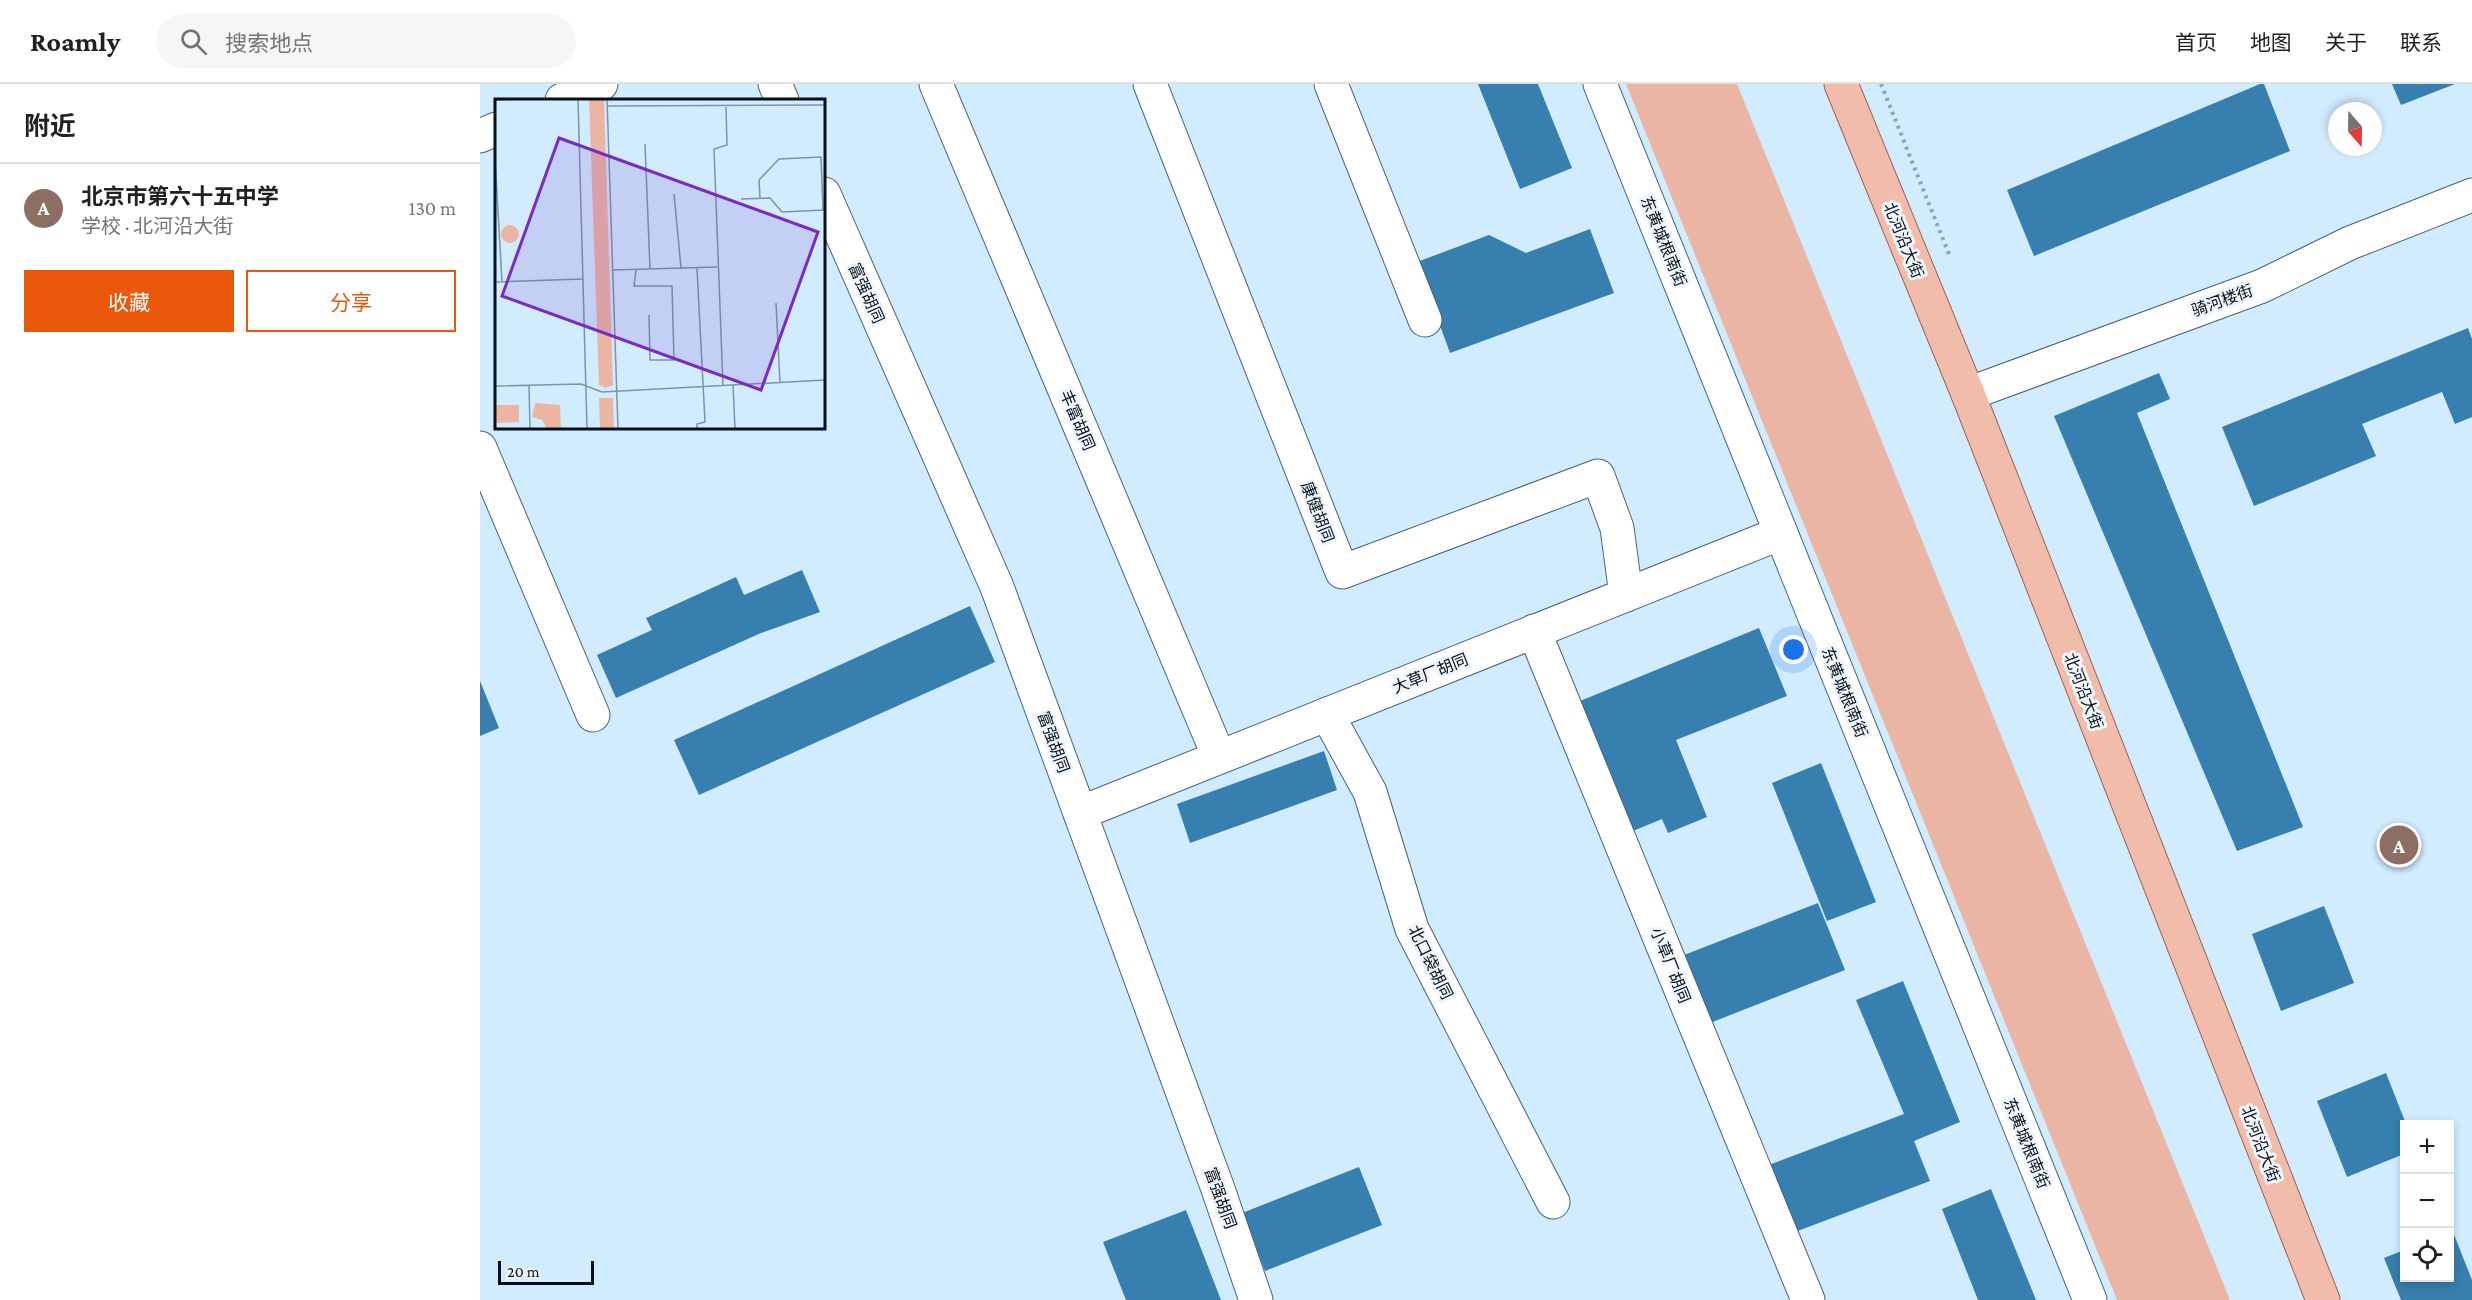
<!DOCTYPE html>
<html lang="zh">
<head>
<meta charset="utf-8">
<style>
  :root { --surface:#fff; --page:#f6f6f6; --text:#202124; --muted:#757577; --line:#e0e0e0; --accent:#ea580c }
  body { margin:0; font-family:"Crimson Pro","Noto Sans SC",serif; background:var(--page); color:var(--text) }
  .controls { position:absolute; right:18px; bottom:18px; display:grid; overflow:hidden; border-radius:0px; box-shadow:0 3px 9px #0003 }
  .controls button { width:54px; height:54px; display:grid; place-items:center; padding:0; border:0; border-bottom:2px solid var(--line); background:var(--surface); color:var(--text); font:30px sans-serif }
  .compass { position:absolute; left:1848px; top:18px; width:54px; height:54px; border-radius:50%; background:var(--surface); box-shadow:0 3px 9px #0003; rotate:160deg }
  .scale { position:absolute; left:18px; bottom:15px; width:96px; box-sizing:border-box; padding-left:6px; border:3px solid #051018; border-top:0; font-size:16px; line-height:21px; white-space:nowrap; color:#051018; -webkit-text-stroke:4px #eff5fa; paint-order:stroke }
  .you { position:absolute; left:1314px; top:566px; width:21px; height:21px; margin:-15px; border:4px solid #fff; border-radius:50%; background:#1a73e8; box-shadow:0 0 0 9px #1a73e833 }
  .badge { display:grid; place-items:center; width:39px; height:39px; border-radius:50%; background:var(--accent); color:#fff; font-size:20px; font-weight:700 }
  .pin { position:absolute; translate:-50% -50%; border:3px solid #fff; box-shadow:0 2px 6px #0006 }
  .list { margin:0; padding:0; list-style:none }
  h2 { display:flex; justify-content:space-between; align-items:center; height:78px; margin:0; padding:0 24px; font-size:26px }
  h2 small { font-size:20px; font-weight:400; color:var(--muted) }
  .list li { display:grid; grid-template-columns:39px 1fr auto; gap:18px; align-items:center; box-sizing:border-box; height:90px; padding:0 24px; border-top:2px solid var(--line) }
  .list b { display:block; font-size:22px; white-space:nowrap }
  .list p { margin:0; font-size:20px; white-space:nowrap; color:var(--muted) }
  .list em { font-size:20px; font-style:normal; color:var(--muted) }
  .actions { display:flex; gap:12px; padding:18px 24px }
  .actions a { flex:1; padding:14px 0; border:2px solid var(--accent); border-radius:0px; text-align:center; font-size:21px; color:var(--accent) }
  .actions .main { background:var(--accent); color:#fff }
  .icon { flex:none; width:33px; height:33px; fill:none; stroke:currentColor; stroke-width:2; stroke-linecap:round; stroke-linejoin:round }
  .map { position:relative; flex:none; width:1992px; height:1216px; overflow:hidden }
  header { display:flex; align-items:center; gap:36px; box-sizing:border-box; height:84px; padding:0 30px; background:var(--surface); border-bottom:2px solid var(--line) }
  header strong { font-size:28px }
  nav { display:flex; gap:33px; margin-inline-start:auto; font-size:21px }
  .search { width:420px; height:54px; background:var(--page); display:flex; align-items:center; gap:15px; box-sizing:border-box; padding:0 21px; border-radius:33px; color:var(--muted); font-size:22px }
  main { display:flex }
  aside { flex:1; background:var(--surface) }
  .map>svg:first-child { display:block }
  .green { fill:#eab6a3 }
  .building { fill:#377faf }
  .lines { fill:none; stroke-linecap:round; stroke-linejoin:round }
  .minor-casing { stroke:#466378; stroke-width:35 }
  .major-casing { stroke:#996452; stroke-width:35 }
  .path { stroke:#8da2b2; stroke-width:4; stroke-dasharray:3 4.5; stroke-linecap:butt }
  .minor { stroke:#fff; stroke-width:33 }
  .major { stroke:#f1bdaa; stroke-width:33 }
  .labels { text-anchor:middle; stroke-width:6; stroke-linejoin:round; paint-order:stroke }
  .street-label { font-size:16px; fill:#051018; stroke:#eff5fa }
  .inset-road { fill:none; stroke:#7f93a3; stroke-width:1.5 }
  .view { fill:#7b2cbf; fill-opacity:0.15; stroke:#7b2cbf; stroke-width:3 }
  .inset-edge { fill:none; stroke:#051018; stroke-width:3 }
</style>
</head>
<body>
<header>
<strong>Roamly</strong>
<div class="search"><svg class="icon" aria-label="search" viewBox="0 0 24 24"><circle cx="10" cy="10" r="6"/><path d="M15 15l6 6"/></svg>搜索地点</div>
<nav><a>首页</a><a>地图</a><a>关于</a><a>联系</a></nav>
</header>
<main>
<aside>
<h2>附近<small></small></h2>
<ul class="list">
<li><span class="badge" style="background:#8d6e63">A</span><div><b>北京市第六十五中学</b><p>学校 · 北河沿大街</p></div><em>130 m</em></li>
</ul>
<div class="actions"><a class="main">收藏</a><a>分享</a></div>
</aside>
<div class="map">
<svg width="1992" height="1216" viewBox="0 0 1992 1216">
  <rect width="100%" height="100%" fill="#d1ebff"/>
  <!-- green -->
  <polygon class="green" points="1146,0 1257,0 1750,1216 1637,1216"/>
  <!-- building -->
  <g class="building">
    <polygon points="998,0 1058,0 1092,84 1040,105"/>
    <polygon points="1780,0 1784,0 1810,67 1554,172 1527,106"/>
    <polygon points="1912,0 1975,0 1921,21"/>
    <polygon points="1110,145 1134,209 970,269 937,178 1009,151 1046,169"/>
    <polygon points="1988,244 1992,255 1992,333 1975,340 1962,308 1882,340 1896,372 1774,422 1742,343"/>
    <polygon points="1679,289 1690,315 1657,329 1823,743 1757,767 1574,332"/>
    <polygon points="322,486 340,528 281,549 136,614 117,571 172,546 166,534 256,493 264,511"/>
    <polygon points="490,522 515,578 219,711 194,656"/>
    <polygon points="1279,544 1307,612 1196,656 1227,733 1188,749 1182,735 1153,747 1100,617"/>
    <polygon points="0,597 19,644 0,652"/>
    <polygon points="844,667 857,706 710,759 697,720"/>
    <polygon points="1341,679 1396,818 1347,837 1292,699"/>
    <polygon points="1338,819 1365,886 1230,939 1204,871"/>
    <polygon points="1844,822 1874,899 1801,927 1772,850"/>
    <polygon points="1423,897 1480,1038 1434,1057 1450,1097 1315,1148 1289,1081 1424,1030 1376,916"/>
    <polygon points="1906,989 1926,1040 1924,1070 1867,1093 1837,1017"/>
    <polygon points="879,1083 902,1141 785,1187 762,1129"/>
    <polygon points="1511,1105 1556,1216 1498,1216 1462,1125"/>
    <polygon points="706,1126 741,1216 646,1216 623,1158"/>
    <polygon points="1973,1148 1992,1196 1992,1216 1921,1216 1904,1174 1924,1166 1924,1194 1970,1194 1970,1149"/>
  </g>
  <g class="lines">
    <defs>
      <g id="minor">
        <polyline points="295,0 302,16"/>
        <polyline points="456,0 739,673"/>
        <polyline points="670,0 862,488 1118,392 1137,444 1146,511"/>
        <polyline points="851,0 945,236"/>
        <polyline points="1120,0 1610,1216"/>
        <polyline points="82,16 121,0"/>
        <polyline points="0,52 16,45"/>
        <polyline points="344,110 517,503 738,1105 776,1216"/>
        <polyline points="1488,310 1782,202 1870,159 1992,111"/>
        <polyline points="0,364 113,631"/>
        <polyline points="1054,547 1328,1216"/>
        <polyline points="847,630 890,708 932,845 1073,1118"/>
        <polyline points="600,729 1301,449"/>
      </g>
      <polyline id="major" points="1361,0 1488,310 1843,1216"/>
    </defs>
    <!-- minor casing -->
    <use href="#minor" class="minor-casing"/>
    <!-- major casing -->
    <use href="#major" class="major-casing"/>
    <!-- path -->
    <polyline class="path" points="1401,0 1469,170"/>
    <!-- minor -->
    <use href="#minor" class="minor"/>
    <!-- major -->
    <use href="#major" class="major"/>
  </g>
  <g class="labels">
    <!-- street labels -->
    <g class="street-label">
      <text transform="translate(1424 156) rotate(68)" y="6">北河沿大街</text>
      <text transform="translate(1184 157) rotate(68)" y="6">东黄城根南街</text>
      <text transform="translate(387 209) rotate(66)" y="6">富强胡同</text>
      <text transform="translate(1742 216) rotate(-20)" y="6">骑河楼街</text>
      <text transform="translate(598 336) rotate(67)" y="6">丰富胡同</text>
      <text transform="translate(838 428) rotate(69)" y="6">康健胡同</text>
      <text transform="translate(950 589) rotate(-22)" y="6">大草厂胡同</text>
      <text transform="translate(1604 607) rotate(69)" y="6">北河沿大街</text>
      <text transform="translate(1365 608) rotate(68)" y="6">东黄城根南街</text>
      <text transform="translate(574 658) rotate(70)" y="6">富强胡同</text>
      <text transform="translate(951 878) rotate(64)" y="6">北口袋胡同</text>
      <text transform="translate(1191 881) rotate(68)" y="6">小草厂胡同</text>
      <text transform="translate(1547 1059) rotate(68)" y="6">东黄城根南街</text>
      <text transform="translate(1781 1060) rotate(69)" y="6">北河沿大街</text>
      <text transform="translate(741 1114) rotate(70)" y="6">富强胡同</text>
    </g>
  </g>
  <!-- overview -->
  <g transform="translate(15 15)">
    <rect width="330" height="330" fill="#d1ebff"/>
    <path d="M94,0H109L118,286L111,289L104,286ZM6 135a9 9 0 1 1 18 0a9 9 0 1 1-18 0ZM104,299H118L119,330H105ZM40,304L65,306L66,330H52L47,321L37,318ZM0,306H24V323L0,324Z" fill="#eab6a3"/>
    <path class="inset-road" d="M83,0L92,330M112,0L123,330M0,1L25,0M112,7L330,6M150,45L155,170M0,59L7,183M179,95L186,169M265,99L264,81L284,60L326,58L328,111M246,100L275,99L287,113L330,111M202,169L210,323L202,325V330M118,171L222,168M141,171L139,187H177L179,261H155L154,216M0,183L87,180M281,204L285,284M34,286L35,330M238,286L240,330M0,287L86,285L107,293L330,281M228,287L219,50L232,46L231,8"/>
    <path class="view" d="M64,39L323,133L266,291L7,197Z"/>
    <rect width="330" height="330" class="inset-edge"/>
  </g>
</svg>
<div class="controls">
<button>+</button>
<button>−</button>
<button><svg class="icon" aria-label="locate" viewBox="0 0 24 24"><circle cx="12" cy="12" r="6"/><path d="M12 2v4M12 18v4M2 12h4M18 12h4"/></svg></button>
</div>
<svg class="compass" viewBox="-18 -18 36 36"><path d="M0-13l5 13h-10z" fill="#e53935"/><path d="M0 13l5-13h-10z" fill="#757577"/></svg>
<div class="scale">20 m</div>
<div class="you"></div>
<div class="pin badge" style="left:1919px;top:761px;background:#8d6e63">A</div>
</div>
</main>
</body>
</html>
